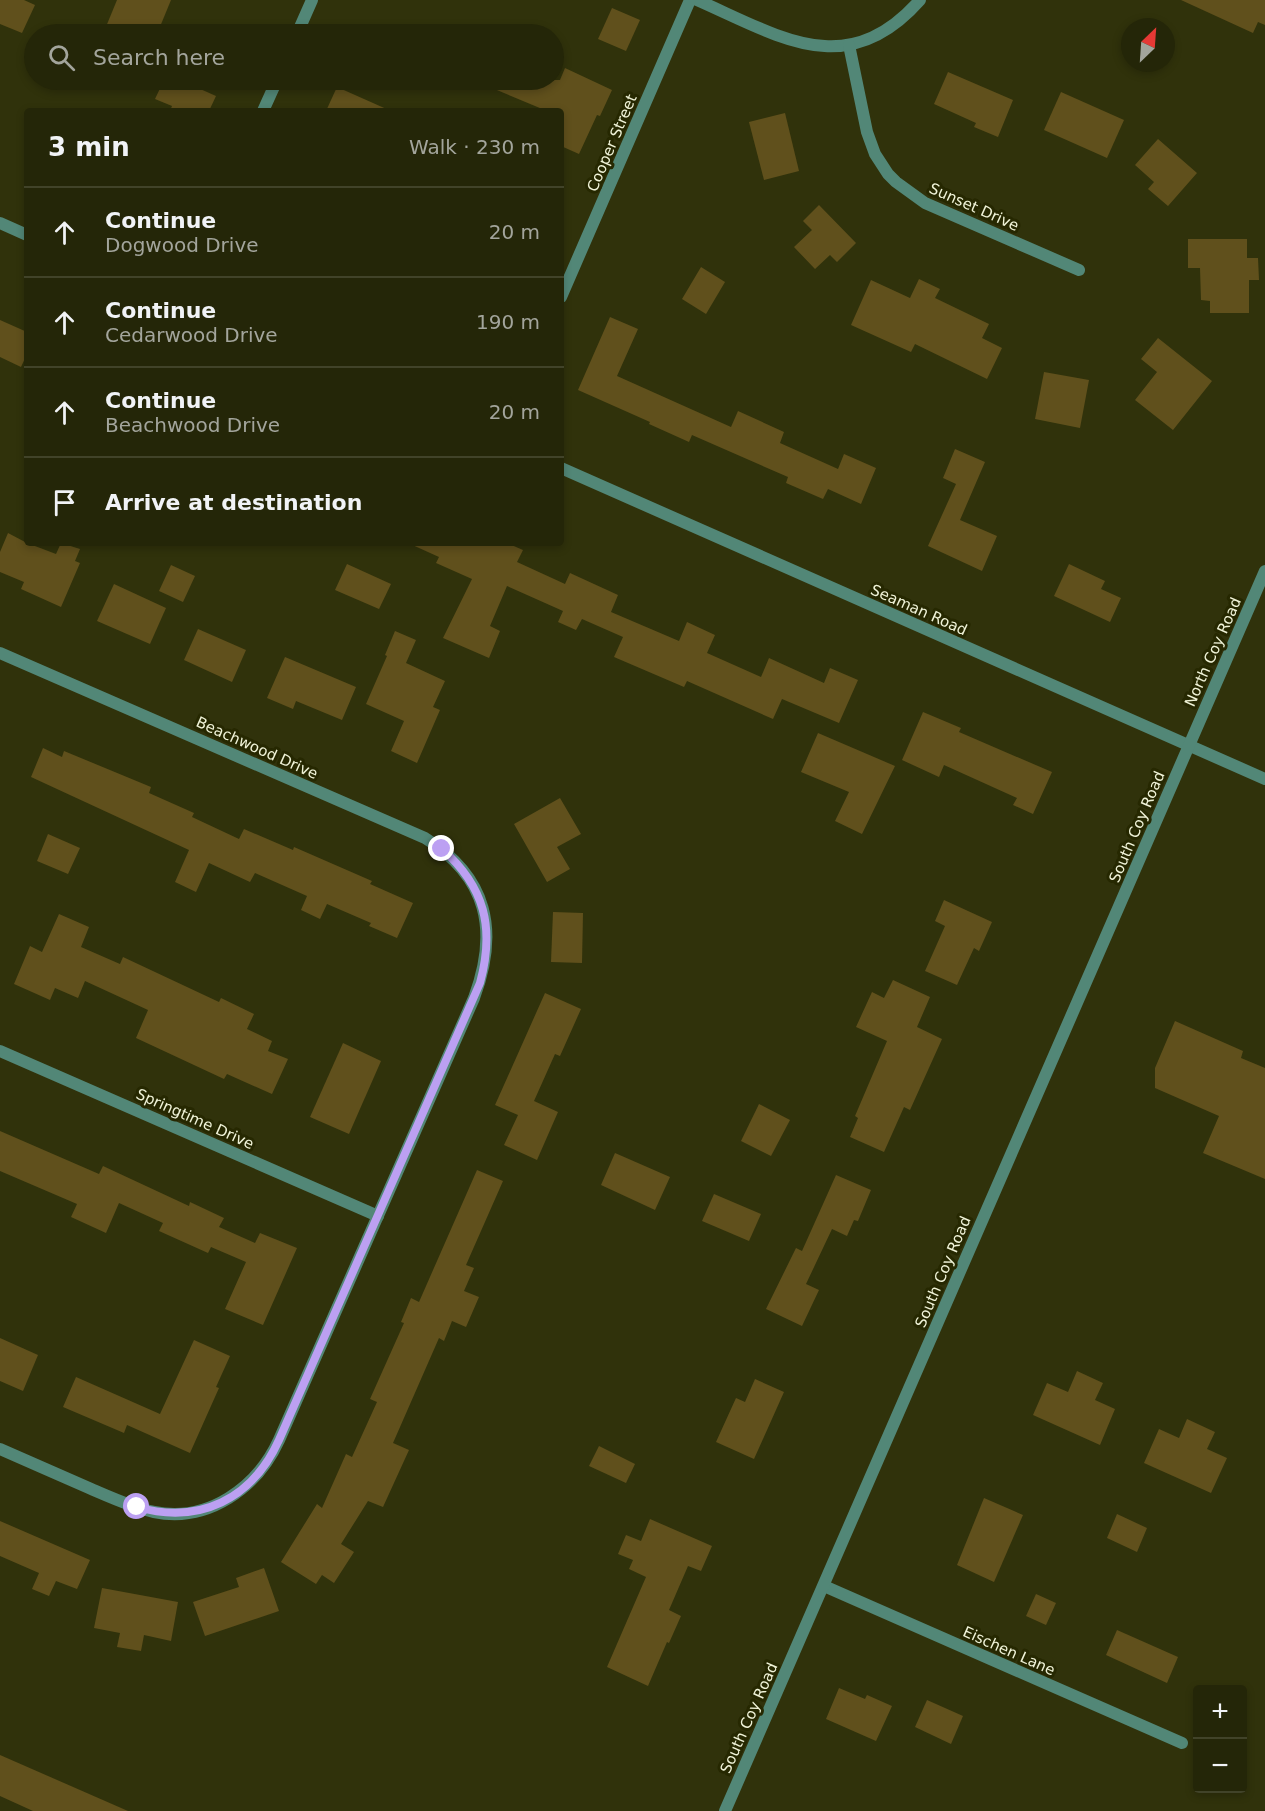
<!DOCTYPE html>
<html lang="en">
<head>
<meta charset="utf-8">
<style>
  :root { --surface:#242608; --page:#303216; --text:#f1f3f6; --muted:#a3a59c; --line:#414329 }
  body { margin:0; font-family:"DejaVu Sans",sans-serif; background:var(--page); color:var(--text) }
  .controls { position:absolute; right:18px; bottom:18px; display:grid; overflow:hidden; border-radius:6px; box-shadow:0 3px 9px #0003 }
  .controls button { width:54px; height:54px; display:grid; place-items:center; padding:0; border:0; border-bottom:2px solid var(--line); background:var(--surface); color:var(--text); font:30px sans-serif }
  .compass { position:absolute; left:1121px; top:18px; width:54px; height:54px; border-radius:50%; background:var(--surface); box-shadow:0 3px 9px #0003; rotate:25deg }
  .stop { position:absolute; width:18px; height:18px; margin:-14px; border:4px solid #bca0f2; border-radius:50%; background:#fff }
  .stop.end { background:#bca0f2; border-color:#fff; box-shadow:0 2px 6px #0008 }
  .list { margin:0; padding:0; list-style:none }
  h2 { display:flex; justify-content:space-between; align-items:center; height:78px; margin:0; padding:0 24px; font-size:26px }
  h2 small { font-size:20px; font-weight:400; color:var(--muted) }
  .list li { display:grid; grid-template-columns:39px 1fr auto; gap:18px; align-items:center; box-sizing:border-box; height:90px; padding:0 24px; border-top:2px solid var(--line) }
  .list b { display:block; font-size:22px; white-space:nowrap }
  .list p { margin:0; font-size:20px; white-space:nowrap; color:var(--muted) }
  .list em { font-size:20px; font-style:normal; color:var(--muted) }
  .icon { flex:none; width:33px; height:33px; fill:none; stroke:currentColor; stroke-width:2; stroke-linecap:round; stroke-linejoin:round }
  .map { position:relative; flex:none; width:1265px; height:1811px; overflow:hidden }
  .search { position:absolute; background:var(--surface); box-shadow:0 3px 9px #0003; left:24px; top:24px; width:540px; height:66px; display:flex; align-items:center; gap:15px; box-sizing:border-box; padding:0 21px; border-radius:33px; color:var(--muted); font-size:22px }
  .panel { position:absolute; background:var(--surface); box-shadow:0 3px 9px #0003; left:24px; top:108px; width:540px; height:438px; border-radius:6px }
  .map>svg:first-child { display:block }
  .building { fill:#60501c }
  .lines { fill:none; stroke-linecap:round; stroke-linejoin:round }
  .minor { stroke:#528777; stroke-width:12 }
  .tertiary { stroke:#528777; stroke-width:12 }
  .route { stroke:#bca0f2; stroke-width:8 }
  .labels { text-anchor:middle; stroke-width:6; stroke-linejoin:round; paint-order:stroke }
  .street-label { font-size:15px; fill:#f0f3d8; stroke:#262801 }
</style>
</head>
<body>
<div class="map">
<svg width="1265" height="1811" viewBox="0 0 1265 1811">
  <rect width="100%" height="100%" fill="#30320b"/>
  <!-- building -->
  <g class="building">
    <polygon points="0,0 24,0 35,5 22,33 0,24"/>
    <polygon points="117,0 171,0 157,34 103,34"/>
    <polygon points="1181,0 1265,0 1265,25 1258,22 1253,33"/>
    <polygon points="612,8 640,20 626,51 598,39"/>
    <polygon points="565,68 612,90 600,116 597,115 579,154 561,146 561,111 547,111 473,80 560,80"/>
    <polygon points="948,72 1013,100 998,137 974,127 976,123 934,104"/>
    <polygon points="164,80 180,80 216,96 209,111 170,111 172,106 155,99"/>
    <polygon points="337,87 391,111 326,111"/>
    <polygon points="1061,92 1124,120 1107,158 1044,130"/>
    <polygon points="785,113 799,171 764,180 749,122"/>
    <polygon points="1158,139 1197,173 1168,206 1148,189 1154,182 1135,165"/>
    <polygon points="819,205 856,243 837,262 830,255 815,269 794,247 812,230 803,221"/>
    <polygon points="1188,239 1247,239 1247,258 1258,258 1259,280 1249,280 1249,313 1210,313 1210,301 1201,300 1200,268 1188,268"/>
    <polygon points="701,267 725,282 706,314 682,299"/>
    <polygon points="919,279 940,289 935,298 989,324 982,338 1002,348 987,379 915,344 911,352 851,325 871,280 910,298"/>
    <polygon points="610,317 638,329 617,376 731,427 738,411 784,432 780,443 838,469 844,454 876,468 861,504 828,489 823,499 786,483 788,477 692,435 689,442 649,424 650,422 578,390"/>
    <polygon points="0,320 27,332 27,354 21,367 0,357"/>
    <polygon points="1158,338 1212,381 1173,430 1135,400 1157,372 1141,359"/>
    <polygon points="1044,372 1089,380 1080,428 1035,419"/>
    <polygon points="955,449 985,462 960,520 997,536 982,571 928,546 956,484 943,478"/>
    <polygon points="8,533 27,543 56,554 61,543 80,549 75,561 80,563 61,607 21,589 24,582 0,572 0,552"/>
    <polygon points="408,543 507,543 523,550 517,562 565,584 570,573 618,595 611,612 679,641 687,622 715,635 707,653 761,677 769,658 824,683 830,668 858,680 839,723 782,699 773,719 687,681 684,687 614,657 623,637 582,619 576,630 558,622 563,611 507,586 490,626 500,631 489,658 443,638 472,579 436,563 439,557"/>
    <polygon points="347,564 391,584 379,609 335,590"/>
    <polygon points="1069,564 1105,581 1101,589 1121,598 1110,622 1054,596"/>
    <polygon points="171,565 195,576 183,602 159,591"/>
    <polygon points="114,584 166,608 150,644 97,621"/>
    <polygon points="198,629 246,650 232,682 184,660"/>
    <polygon points="395,631 416,640 406,663 445,681 433,707 440,710 417,763 391,751 404,721 366,704 387,656 385,655"/>
    <polygon points="285,657 356,687 342,720 296,701 293,709 267,698"/>
    <polygon points="923,712 961,728 959,732 1052,772 1033,814 1013,805 1017,798 944,765 939,777 902,760"/>
    <polygon points="818,733 895,766 862,834 835,821 849,792 801,772"/>
    <polygon points="43,748 62,757 64,751 151,787 149,793 194,813 192,817 239,839 244,829 293,850 294,847 372,881 370,884 413,903 397,938 369,926 371,923 327,904 320,919 301,910 307,896 255,873 250,882 209,863 196,892 175,882 189,850 31,777"/>
    <polygon points="560,798 581,834 557,847 570,869 547,882 514,824"/>
    <polygon points="48,834 80,848 68,874 37,861"/>
    <polygon points="944,900 992,922 979,951 974,948 957,985 925,971 945,926 935,921"/>
    <polygon points="553,912 583,913 582,963 551,962"/>
    <polygon points="59,914 89,927 81,947 120,964 123,957 219,1002 221,998 254,1014 247,1029 272,1041 268,1051 288,1059 272,1094 227,1074 224,1079 136,1038 148,1010 85,981 78,998 55,988 50,1000 14,984 30,946 42,952"/>
    <polygon points="893,980 930,997 917,1027 942,1039 910,1110 904,1107 884,1152 850,1137 858,1118 855,1116 887,1041 856,1027 872,992 884,998"/>
    <polygon points="545,993 581,1009 560,1056 555,1054 534,1101 558,1112 537,1160 504,1145 518,1115 495,1105"/>
    <polygon points="1175,1021 1243,1051 1241,1058 1265,1068 1265,1179 1203,1153 1219,1116 1155,1088 1155,1068"/>
    <polygon points="343,1043 381,1061 349,1134 310,1117"/>
    <polygon points="759,1104 790,1120 771,1156 741,1141"/>
    <polygon points="0,1131 99,1174 103,1166 189,1206 190,1202 224,1218 219,1227 255,1243 260,1233 297,1248 263,1325 225,1309 246,1262 211,1247 208,1253 159,1231 163,1223 119,1203 106,1233 71,1217 77,1204 0,1171"/>
    <polygon points="615,1153 670,1177 655,1210 601,1185"/>
    <polygon points="477,1170 503,1181 466,1265 474,1268 464,1291 479,1297 466,1327 452,1321 444,1341 439,1338 393,1443 409,1450 383,1507 368,1501 341,1544 354,1552 334,1583 322,1575 316,1584 281,1562 317,1504 322,1508 346,1454 352,1457 377,1402 370,1399 404,1323 401,1322 411,1298 419,1302"/>
    <polygon points="836,1175 871,1190 858,1221 854,1220 847,1236 832,1229 806,1284 819,1290 802,1326 766,1309 796,1248 802,1251"/>
    <polygon points="714,1194 761,1214 749,1241 702,1221"/>
    <polygon points="0,1338 38,1355 23,1391 0,1381"/>
    <polygon points="194,1340 230,1356 216,1387 219,1388 190,1453 127,1425 124,1433 63,1407 76,1377 160,1414"/>
    <polygon points="1077,1371 1103,1383 1095,1400 1115,1409 1100,1445 1033,1415 1047,1383 1068,1392"/>
    <polygon points="755,1379 784,1392 754,1459 716,1442 736,1398 745,1402"/>
    <polygon points="1187,1419 1215,1432 1207,1449 1227,1458 1211,1493 1144,1463 1159,1429 1179,1438"/>
    <polygon points="599,1446 635,1464 626,1483 589,1466"/>
    <polygon points="984,1498 1023,1515 994,1582 957,1565"/>
    <polygon points="1117,1514 1147,1528 1137,1552 1107,1538"/>
    <polygon points="650,1519 712,1546 701,1571 688,1566 669,1610 681,1616 669,1643 667,1642 648,1686 607,1667 646,1577 629,1569 633,1560 618,1554 626,1535 641,1541"/>
    <polygon points="0,1521 90,1560 77,1589 56,1581 49,1596 32,1589 39,1573 0,1556"/>
    <polygon points="264,1568 279,1611 205,1636 193,1602 239,1587 236,1578"/>
    <polygon points="102,1588 178,1602 171,1641 144,1635 141,1651 117,1647 120,1633 94,1628"/>
    <polygon points="1036,1594 1056,1603 1046,1625 1026,1616"/>
    <polygon points="1117,1630 1178,1657 1167,1683 1106,1655"/>
    <polygon points="839,1688 865,1699 867,1695 892,1706 876,1741 826,1719"/>
    <polygon points="927,1700 963,1716 951,1744 915,1727"/>
    <polygon points="0,1755 128,1811 33,1811 0,1796"/>
  </g>
  <g class="lines">
    <!-- minor -->
    <g class="minor">
      <path d="M697,0C779,36 847,83 920,0"/>
      <polyline points="297,34 312,0"/>
      <polyline points="849,45 867,132 875,154 888,174 896,182 925,203 1079,270"/>
      <polyline points="263,111 277,80"/>
      <polyline points="561,297 690,0"/>
      <path d="M0,653L425,838C488,877 499,931 474,998L279,1440C257,1488 208,1523 154,1512C131,1507 110,1497 89,1488C59,1475 30,1462 0,1449"/>
      <polyline points="0,1051 378,1216"/>
      <polyline points="824,1586 1182,1743"/>
    </g>
    <!-- tertiary -->
    <g class="tertiary">
      <polyline points="0,223 27,235"/>
      <polyline points="561,468 1265,779"/>
      <polyline points="725,1811 1265,571"/>
    </g>
  </g>
  <g class="lines">
    <!-- route -->
    <path class="route" d="M137,1507C200,1525 252,1499 279,1440L480,983C495,928 485,887 442,849"/>
  </g>
  <g class="labels">
    <!-- street labels -->
    <g class="street-label">
      <text transform="translate(612 143) rotate(-67)" y="5">Cooper Street</text>
      <text transform="translate(974 207) rotate(24)" y="5">Sunset Drive</text>
      <text transform="translate(919 610) rotate(24)" y="5">Seaman Road</text>
      <text transform="translate(1213 652) rotate(-66)" y="5">North Coy Road</text>
      <text transform="translate(257 748) rotate(24)" y="5">Beachwood Drive</text>
      <text transform="translate(1137 827) rotate(-67)" y="5">South Coy Road</text>
      <text transform="translate(195 1119) rotate(24)" y="5">Springtime Drive</text>
      <text transform="translate(943 1272) rotate(-67)" y="5">South Coy Road</text>
      <text transform="translate(1009 1651) rotate(24)" y="5">Eischen Lane</text>
      <text transform="translate(749 1718) rotate(-66)" y="5">South Coy Road</text>
    </g>
  </g>
</svg>
<div class="controls">
<button>+</button>
<button>−</button>
</div>
<svg class="compass" viewBox="-18 -18 36 36"><path d="M0-13l5 13h-10z" fill="#e53935"/><path d="M0 13l5-13h-10z" fill="#a3a59c"/></svg>
<div class="stop" style="left:137px;top:1507px"></div>
<div class="stop end" style="left:442px;top:849px"></div>
<div class="search"><svg class="icon" aria-label="search" viewBox="0 0 24 24"><circle cx="10" cy="10" r="6"/><path d="M15 15l6 6"/></svg>Search here</div>
<section class="panel">
<h2>3 min<small>Walk · 230 m</small></h2>
<ul class="list">
<li><svg class="icon" aria-label="ahead" viewBox="0 0 24 24"><path d="M12 20V5M6 11l6-6 6 6"/></svg><div><b>Continue</b><p>Dogwood Drive</p></div><em>20 m</em></li>
<li><svg class="icon" aria-label="ahead" viewBox="0 0 24 24"><path d="M12 20V5M6 11l6-6 6 6"/></svg><div><b>Continue</b><p>Cedarwood Drive</p></div><em>190 m</em></li>
<li><svg class="icon" aria-label="ahead" viewBox="0 0 24 24"><path d="M12 20V5M6 11l6-6 6 6"/></svg><div><b>Continue</b><p>Beachwood Drive</p></div><em>20 m</em></li>
<li><svg class="icon" aria-label="arrive" viewBox="0 0 24 24"><path d="M6 21V4h12l-3 4 3 4H6"/></svg><div><b>Arrive at destination</b></div></li>
</ul>
</section>
</div>
</body>
</html>
